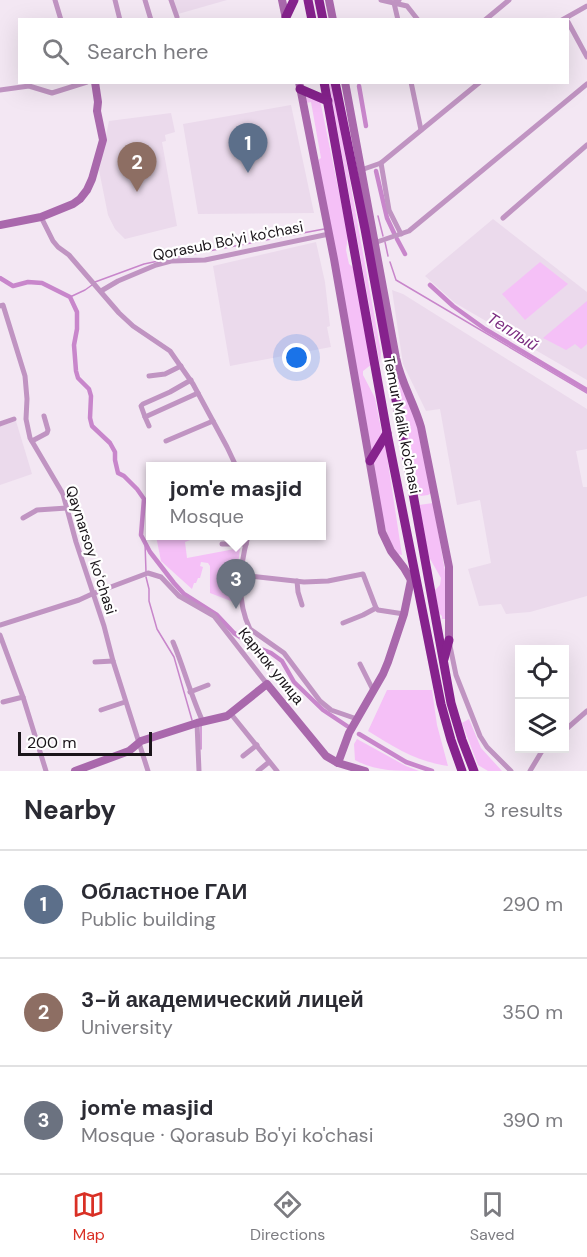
<!DOCTYPE html>
<html lang="en">
<head>
<meta charset="utf-8">
<style>
  :root { --surface:#fff; --page:#f7f7f7; --text:#2b2b33; --muted:#7c7c81; --line:#e1e1e2; --accent:#d93025 }
  body { margin:0; font-family:"DM Sans",sans-serif; background:var(--page); color:var(--text) }
  .controls { position:absolute; right:18px; bottom:18px; display:grid; overflow:hidden; border-radius:0px; box-shadow:0 6px 24px #0002 }
  .controls button { width:54px; height:54px; display:grid; place-items:center; padding:0; border:0; border-bottom:2px solid var(--line); background:var(--surface); color:var(--text); font:30px sans-serif }
  .scale { position:absolute; left:18px; bottom:15px; width:134px; box-sizing:border-box; padding-left:6px; border:3px solid #1a151a; border-top:0; font-size:16px; line-height:21px; white-space:nowrap; color:#1a151a; -webkit-text-stroke:4px #fff; paint-order:stroke }
  .you { position:absolute; left:297px; top:358px; width:21px; height:21px; margin:-15px; border:4px solid #fff; border-radius:50%; background:#1a73e8; box-shadow:0 0 0 9px #1a73e833 }
  .badge { display:grid; place-items:center; width:39px; height:39px; border-radius:50%; background:var(--accent); color:#fff; font-size:20px; font-weight:700 }
  .pin { position:absolute; translate:-50% -50px; filter:drop-shadow(0 2px 3px #0008) }
  .pin::after { content:''; position:absolute; top:32px; width:21px; height:18px; background:inherit; clip-path:polygon(0 0,100% 0,50% 100%) }
  .popup { position:absolute; left:146px; top:462px; width:180px; height:78px; box-sizing:border-box; display:grid; place-content:center; border-radius:0px; background:var(--surface); filter:drop-shadow(0 2px 4px #0005); font-size:20px; white-space:nowrap; color:var(--muted) }
  .popup b { font-size:22px; color:var(--text) }
  .popup::after { content:''; position:absolute; left:50%; top:100%; margin-left:-12px; border:12px solid transparent; border-top-color:var(--surface) }
  .list { margin:0; padding:0; list-style:none }
  h2 { display:flex; justify-content:space-between; align-items:center; height:78px; margin:0; padding:0 24px; font-size:26px }
  h2 small { font-size:20px; font-weight:400; color:var(--muted) }
  .list li { display:grid; grid-template-columns:39px 1fr auto; gap:18px; align-items:center; box-sizing:border-box; height:108px; padding:0 24px; border-top:2px solid var(--line) }
  .list b { display:block; font-size:22px; white-space:nowrap }
  .list p { margin:0; font-size:20px; white-space:nowrap; color:var(--muted) }
  .list em { font-size:20px; font-style:normal; color:var(--muted) }
  .icon { flex:none; width:33px; height:33px; fill:none; stroke:currentColor; stroke-width:2; stroke-linecap:round; stroke-linejoin:round }
  .map { position:relative; flex:none; width:587px; height:771px; overflow:hidden }
  .search { position:absolute; background:var(--surface); box-shadow:0 6px 24px #0002; left:18px; right:18px; top:18px; height:66px; display:flex; align-items:center; gap:15px; box-sizing:border-box; padding:0 21px; border-radius:0px; color:var(--muted); font-size:22px }
  .sheet { height:402px; background:var(--surface) }
  nav { display:flex; justify-content:space-around; align-items:center; box-sizing:border-box; height:84px; border-top:2px solid var(--line); background:var(--surface); font-size:16px; color:var(--muted) }
  nav a { display:grid; justify-items:center; gap:3px }
  nav .on { color:var(--accent) }
  .map>svg:first-child { display:block }
  .built { fill:#ebdaec }
  .green { fill:#f5c0f7 }
  .lines { fill:none; stroke-linecap:round; stroke-linejoin:round }
  .stream { stroke:#c886cb; stroke-width:1.5 }
  .canal { stroke:#c886cb; stroke-width:4.5 }
  .street { stroke:#c094c2; stroke-width:5 }
  .secondary { stroke:#a968ac; stroke-width:8 }
  .highway { stroke:#86228d; stroke-width:9 }
  .labels { text-anchor:middle; stroke-width:4.5; stroke-linejoin:round; paint-order:stroke }
  .street-label { font-size:15px; fill:#1a151a; stroke:#fff }
  .water-label { font-size:16px; font-style:italic; fill:#7b2c80; stroke:#fff }
</style>
</head>
<body>
<div class="map">
<svg width="587" height="771" viewBox="0 0 587 771">
  <rect width="100%" height="100%" fill="#f3e7f3"/>
  <!-- built -->
  <g class="built">
    <polygon points="173,0 227,0 178,14"/>
    <polygon points="291,105 314,213 198,214 183,124"/>
    <polygon points="171,113 175,132 165,135 166,141 162,142 177,226 125,239 115,229 108,215 99,170 109,121"/>
    <polygon points="493,219 587,292 587,380 455,303 425,276"/>
    <polygon points="316,242 325,282 330,326 327,327 331,347 230,366 213,266"/>
    <polygon points="392,290 403,294 587,409 587,449 576,451 583,487 587,487 587,596 530,612 506,614 501,604 479,606 468,569 491,563 480,500 457,505 440,409 426,411 403,364"/>
    <polygon points="16,421 32,474 0,485 0,426"/>
  </g>
  <!-- green -->
  <g class="green">
    <polygon points="329,83 332,83 381,352 380,365"/>
    <polygon points="305,97 320,100 348,236 346,250 349,264 354,268 372,364 363,371 363,375 375,398 382,434 372,453 317,161 321,158 311,102 306,103"/>
    <polygon points="540,262 568,284 525,320 502,294"/>
    <polygon points="587,301 587,344 581,349 575,344 566,350 543,338"/>
    <polygon points="385,307 416,420 431,493 428,495 421,496 416,493"/>
    <path d="M385,443L402,555L398,554C380,530 378,490 373,460Z"/>
    <polygon points="433,503 445,571 445,619 442,619 442,616 439,613 435,590 440,585 441,578 429,557 419,505"/>
    <polygon points="156,536 201,536 185,542 187,558 240,548 235,592 236,603 210,593 210,566 208,563 201,562 200,566 203,567 200,578 198,578 196,583 194,583 192,589 161,561"/>
    <path d="M387,690H432L437,725L448,766C415,761 396,748 368,731Z"/>
    <polygon points="469,719 481,748 502,771 488,771 478,765 462,723"/>
    <path d="M357,739L406,766L419,771C396,771 375,771 355,760L354,744Z"/>
  </g>
  <g class="lines">
    <!-- stream -->
    <g class="stream">
      <polyline points="378,216 383,236"/>
      <polyline points="385,242 388,256"/>
      <polyline points="172,258 324,229"/>
      <polyline points="390,262 396,280 587,393"/>
      <polyline points="95,282 144,264 168,259"/>
      <polyline points="70,297 85,290 92,285"/>
      <polyline points="145,543 146,572"/>
      <polyline points="146,577 149,589 149,601 157,629 174,657 192,720"/>
      <polyline points="201,749 201,726"/>
    </g>
    <!-- canal -->
    <g class="canal">
      <polyline points="359,86 366,126"/>
      <polyline points="376,171 387,218 394,233"/>
      <polyline points="397,239 405,254"/>
      <polyline points="0,278 13,286 28,282 42,283 70,297 77,312 77,329 74,345 76,371 78,378 89,389 91,396 90,418 92,426 110,443 115,452 115,460 118,473 124,476 137,489 144,499 141,535 150,552 174,583 184,594 217,615 234,633 254,646 271,653 282,661 294,682 323,710 347,726"/>
      <polyline points="430,285 453,306 485,329 587,390"/>
      <polyline points="359,734 406,762 432,771"/>
    </g>
    <!-- street -->
    <g class="street">
      <polyline points="55,0 61,20"/>
      <polyline points="115,0 120,20"/>
      <polyline points="145,0 151,20"/>
      <polyline points="171,0 177,17"/>
      <polyline points="381,0 394,3 399,0"/>
      <polyline points="398,20 394,3 407,6 418,20"/>
      <polyline points="485,20 509,0"/>
      <polyline points="562,20 587,6"/>
      <polyline points="568,22 587,57"/>
      <polyline points="411,82 421,130"/>
      <polyline points="0,90 29,86 52,93 87,82"/>
      <polyline points="381,163 389,210 401,234"/>
      <polyline points="361,170 381,163 480,82"/>
      <polyline points="41,217 53,241 58,247 69,255 119,313 133,326 170,351 193,384 227,447 236,466"/>
      <polyline points="503,218 587,145"/>
      <polyline points="374,243 409,231 587,84"/>
      <polyline points="101,291 118,281 156,265 171,261 205,260 329,234"/>
      <polyline points="0,306 3,305 25,376 27,399 26,419 30,438 63,494 76,542 104,626 113,661 148,771"/>
      <polyline points="149,376 165,374 181,366"/>
      <polyline points="145,417 141,406 143,404 170,392 191,380"/>
      <polyline points="0,424 14,419"/>
      <polyline points="149,426 145,417 198,393"/>
      <polyline points="32,441 47,433 48,430 44,416"/>
      <polyline points="166,441 213,421"/>
      <polyline points="23,518 37,510 67,508"/>
      <path d="M248,536C240,565 236,601 250,629L284,653L320,701L331,710L357,719"/>
      <polyline points="222,544 246,544"/>
      <polyline points="241,575 304,582 328,581 363,574 376,608 378,610 404,614"/>
      <polyline points="297,581 298,592 302,605"/>
      <polyline points="343,623 363,615 376,608"/>
      <polyline points="0,625 79,600 92,594 148,573 161,577 179,596 214,616 267,684"/>
      <polyline points="0,635 23,697 46,771"/>
      <path d="M173,642C184,668 191,696 203,722"/>
      <polyline points="450,646 456,675 480,736 487,747 511,771"/>
      <polyline points="95,662 113,661"/>
      <polyline points="360,664 373,690"/>
      <polyline points="190,692 208,685"/>
      <polyline points="3,702 23,697"/>
      <polyline points="101,710 125,702"/>
      <polyline points="231,714 277,771"/>
      <polyline points="197,723 199,771"/>
      <polyline points="564,731 587,711"/>
      <polyline points="243,756 257,745"/>
      <polyline points="258,771 269,762"/>
      <polyline points="530,771 542,751 545,748"/>
    </g>
    <!-- secondary -->
    <g class="secondary">
      <polyline points="282,0 286,19"/>
      <polyline points="329,0 333,20"/>
      <polyline points="299,82 334,259 382,532 391,551 404,568 411,580"/>
      <path d="M345,82L396,358C401,382 414,403 421,427L449,567V640"/>
      <polyline points="0,225 41,217 73,204 80,199 87,190 92,179 103,140 97,111 98,102 95,82"/>
      <polyline points="338,763 349,733 383,674 388,662 404,614 411,580 415,579"/>
      <polyline points="75,771 129,751 141,741 197,723 227,716 267,684 326,756 338,763 365,771"/>
    </g>
    <!-- highway -->
    <g class="highway">
      <polyline points="308,0 312,20"/>
      <polyline points="319,0 323,20"/>
      <polyline points="286,17 294,0"/>
      <polyline points="324,82 387,433 441,704 451,740 462,771"/>
      <polyline points="335,82 365,229 451,703 462,740 474,771"/>
      <polyline points="300,89 328,101"/>
      <polyline points="370,461 387,433"/>
      <polyline points="444,659 449,640"/>
    </g>
  </g>
  <g class="labels">
    <!-- street labels -->
    <g class="street-label">
      <text transform="translate(228 241) rotate(-11)" y="5">Qorasub Bo'yi ko'chasi</text>
      <text transform="translate(402 425) rotate(79)" y="5">Temur Malik ko'chasi</text>
      <text transform="translate(91 550) rotate(72)" y="5">Qaynarsoy koʻchasi</text>
      <text transform="translate(271 666) rotate(51)" y="5">Карнок улица</text>
    </g>
    <!-- water labels -->
    <g class="water-label">
      <text transform="translate(513 331) rotate(32)" y="6">Теплый</text>
    </g>
  </g>
</svg>
<div class="controls">
<button><svg class="icon" aria-label="locate" viewBox="0 0 24 24"><circle cx="12" cy="12" r="6"/><path d="M12 2v4M12 18v4M2 12h4M18 12h4"/></svg></button>
<button><svg class="icon" aria-label="layers" viewBox="0 0 24 24"><path d="M12 4l9 5-9 5-9-5zM3 14l9 5 9-5"/></svg></button>
</div>
<div class="scale">200 m</div>
<div class="you"></div>
<div class="pin badge" style="left:248px;top:173px;background:#5c6f8a">1</div>
<div class="pin badge" style="left:137px;top:192px;background:#8d6e63">2</div>
<div class="pin badge" style="left:236px;top:609px;background:#6b7280">3</div>
<div class="popup"><b>jom'e masjid</b>Mosque</div>
<div class="search"><svg class="icon" aria-label="search" viewBox="0 0 24 24"><circle cx="10" cy="10" r="6"/><path d="M15 15l6 6"/></svg>Search here</div>
</div>
<section class="sheet">
<h2>Nearby<small>3 results</small></h2>
<ul class="list">
<li><span class="badge" style="background:#5c6f8a">1</span><div><b>Областное ГАИ</b><p>Public building</p></div><em>290 m</em></li>
<li><span class="badge" style="background:#8d6e63">2</span><div><b>3-й академический лицей</b><p>University</p></div><em>350 m</em></li>
<li><span class="badge" style="background:#6b7280">3</span><div><b>jom'e masjid</b><p>Mosque · Qorasub Bo'yi ko'chasi</p></div><em>390 m</em></li>
</ul>
</section>
<nav>
<a class="on"><svg class="icon" aria-label="map" viewBox="0 0 24 24"><path d="M3 6l6-2 6 2 6-2v14l-6 2-6-2-6 2zM9 4v14M15 6v14"/></svg>Map</a>
<a><svg class="icon" aria-label="directions" viewBox="0 0 24 24"><path d="M12 3l9 9-9 9-9-9zM9 14v-3h6M13 9l2 2-2 2"/></svg>Directions</a>
<a><svg class="icon" aria-label="saved" viewBox="0 0 24 24"><path d="M7 4h10v16l-5-4-5 4z"/></svg>Saved</a>
</nav>
</body>
</html>
